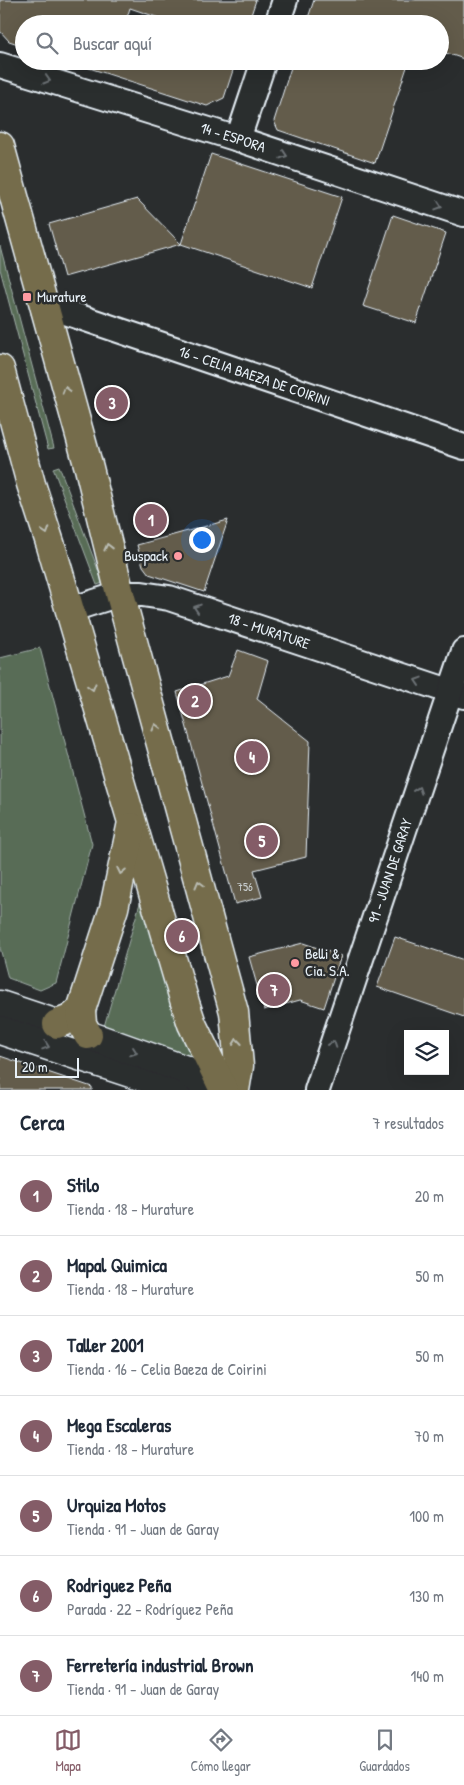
<!DOCTYPE html>
<html lang="es">
<head>
<meta charset="utf-8">
<style>
  :root { --surface:#fff; --page:#f2f2f3; --text:#1f2937; --muted:#747a83; --line:#e0e1e3; --accent:#845c67 }
  body { margin:0; font-family:"Patrick Hand",sans-serif; background:var(--page); color:var(--text) }
  .controls { position:absolute; right:15px; bottom:15px; display:grid; overflow:hidden; border-radius:0px; box-shadow:0 5px 20px #0002 }
  .controls button { width:45px; height:45px; display:grid; place-items:center; padding:0; border:0; border-bottom:1px solid var(--line); background:var(--surface); color:var(--text); font:25px sans-serif }
  .scale { position:absolute; left:15px; bottom:12px; width:64px; box-sizing:border-box; padding-left:5px; border:2px solid #e8f1f8; border-top:0; font-size:14px; line-height:18px; white-space:nowrap; color:#e8f1f8; -webkit-text-stroke:4px #2a2d2e; paint-order:stroke }
  .you { position:absolute; left:201px; top:539px; width:18px; height:18px; margin:-12px; border:4px solid #fff; border-radius:50%; background:#1a73e8; box-shadow:0 0 0 8px #1a73e833 }
  .badge { display:grid; place-items:center; width:32px; height:32px; border-radius:50%; background:var(--accent); color:#fff; font-size:16px; font-weight:700 }
  .pin { position:absolute; translate:-50% -50%; border:2px solid #fff; box-shadow:0 1px 5px #0006 }
  .list { margin:0; padding:0; list-style:none }
  h2 { display:flex; justify-content:space-between; align-items:center; height:65px; margin:0; padding:0 20px; font-size:21px }
  h2 small { font-size:16px; font-weight:400; color:var(--muted) }
  .list li { display:grid; grid-template-columns:32px 1fr auto; gap:15px; align-items:center; box-sizing:border-box; height:80px; padding:0 20px; border-top:1px solid var(--line) }
  .list b { display:block; font-size:19px; white-space:nowrap }
  .list p { margin:0; font-size:16px; white-space:nowrap; color:var(--muted) }
  .list em { font-size:16px; font-style:normal; color:var(--muted) }
  .icon { flex:none; width:28px; height:28px; fill:none; stroke:currentColor; stroke-width:2; stroke-linecap:round; stroke-linejoin:round }
  .map { position:relative; flex:none; width:464px; height:1090px; overflow:hidden }
  .search { position:absolute; background:var(--surface); box-shadow:0 5px 20px #0002; left:15px; right:15px; top:15px; height:55px; display:flex; align-items:center; gap:12px; box-sizing:border-box; padding:0 18px; border-radius:28px; color:var(--muted); font-size:19px }
  .sheet { height:625px; background:var(--surface) }
  nav { display:flex; justify-content:space-around; align-items:center; box-sizing:border-box; height:70px; border-top:1px solid var(--line); background:var(--surface); font-size:14px; color:var(--muted) }
  nav a { display:grid; justify-items:center; gap:2px }
  nav .on { color:var(--accent) }
  .map>svg:first-child { display:block }
  .green { fill:#586c57; stroke:#a0aea8 }
  .building { fill:#635b4b; stroke:#e8f1f8 }
  .lines { fill:none; stroke-linecap:round; stroke-linejoin:round }
  .street-casing { stroke:#e8f1f8; stroke-width:28 }
  .secondary-casing { stroke:#e8f1f8; stroke-width:31 }
  .primary-casing { stroke:#e8f1f8; stroke-width:31 }
  .street { stroke:#2a2d2e; stroke-width:24 }
  .secondary { stroke:#2a2d2e; stroke-width:28 }
  .primary { stroke:#746c4b; stroke-width:28 }
  .oneway { stroke:#6c7275 }
  .oneway2 { stroke:#babcb3 }
  .poi-dot { fill:#ff9aa2; stroke:#2a2d2e; stroke-width:2 }
  .labels { text-anchor:middle; stroke-width:5; stroke-linejoin:round; paint-order:stroke }
  .number-label { font-size:12px; fill:#c7cccd }
  .street-label { font-size:15px; fill:#e8f1f8; stroke:#2a2d2e }
  .poi-label { font-size:15px; fill:#e8f1f8; stroke:#2a2d2e; text-anchor:start }
</style>
</head>
<body>
<div class="map">
<svg width="464" height="1090" viewBox="0 0 464 1090">
  <rect width="100%" height="100%" fill="#2a2d2e"/>
  <filter id="ink" filterUnits="userSpaceOnUse"><feTurbulence type="fractalNoise" baseFrequency=".02" numOctaves="2"/><feDisplacementMap in="SourceGraphic" scale="10" xChannelSelector="R" yChannelSelector="G"/><feConvolveMatrix kernelMatrix="1 2 1 2 8 2 1 2 1" color-interpolation-filters="sRGB"/></filter>
  <g filter="url(#ink)">
    <!-- green -->
    <g class="green">
      <polygon points="0,246 54,448 48,449 0,269"/>
      <polygon points="59,466 103,583 97,585 53,468"/>
      <polygon points="40,648 92,844 56,983 40,990 8,978 0,948 0,658"/>
      <polygon points="140,903 148,907 193,1057 184,1060 103,1030"/>
    </g>
    <!-- building -->
    <g class="building">
      <polygon points="0,0 256,0 248,24 177,24 130,8 125,24 24,24 24,46 9,41 0,31"/>
      <polygon points="314,0 464,0 464,59 440,51 440,24 306,24"/>
      <polygon points="81,61 236,61 224,98 207,106 80,65"/>
      <polygon points="293,61 409,61 375,163 278,130 274,121"/>
      <polygon points="211,154 342,197 312,288 181,244"/>
      <polygon points="137,199 181,244 64,277 49,224"/>
      <polygon points="393,215 446,233 416,323 363,306"/>
      <polygon points="228,520 204,592 149,574 143,566 137,545"/>
      <polygon points="238,650 268,661 257,699 310,741 306,857 254,870 262,897 235,904 177,692 228,676"/>
      <polygon points="395,937 464,960 464,1017 377,987"/>
      <polygon points="303,943 341,956 324,1008 300,1000 264,1010 249,957"/>
      <polygon points="0,1056 92,1087 92,1090 0,1090"/>
    </g>
    <g class="lines">
      <defs>
        <g id="street">
          <polyline points="277,24 285,0"/>
          <path id="s1" d="M0,65L238,139L464,214"/>
          <polyline points="238,139 264,61"/>
          <path id="s2" d="M44,310L65,312L464,447"/>
          <path id="s3" d="M69,610L120,594H142L169,598L464,696"/>
          <path id="s4" d="M317,1090L464,651"/>
        </g>
        <g id="secondary">
          <polyline points="0,1005 57,1024"/>
          <polyline points="0,1030 182,1090"/>
          <polyline points="88,1035 186,1070 211,1090"/>
        </g>
        <g id="primary">
          <polyline points="0,146 89,468 120,594 234,1012 239,1066 235,1090"/>
          <polyline points="0,369 31,484 51,546 186,1006 192,1024 224,1090"/>
          <polyline points="57,1024 70,1019 81,1010"/>
          <polyline points="88,1035 82,1024 81,1010 114,908 131,827"/>
        </g>
      </defs>
      <!-- street casing -->
      <use href="#street" class="street-casing"/>
      <!-- secondary casing -->
      <use href="#secondary" class="secondary-casing"/>
      <!-- primary casing -->
      <use href="#primary" class="primary-casing"/>
      <!-- street -->
      <use href="#street" class="street"/>
      <!-- secondary -->
      <use href="#secondary" class="secondary"/>
      <!-- primary -->
      <use href="#primary" class="primary"/>
    </g>
    <!-- one-way arrows -->
    <defs><path id="oneway-chevron" d="M-2-3.5L2.5 0L-2 3.5" fill="none" stroke-width="1.6" stroke-linecap="round" stroke-linejoin="round" transform="scale(1.25)"/></defs>
    <g class="oneway">
      <use href="#oneway-chevron" transform="translate(47 80) rotate(17)"/>
      <use href="#oneway-chevron" transform="translate(284 155) rotate(18)"/>
      <use href="#oneway-chevron" transform="translate(439 206) rotate(18)"/>
      <use href="#oneway-chevron" transform="translate(197 608) rotate(-162)"/>
      <use href="#oneway-chevron" transform="translate(418 681) rotate(-162)"/>
      <use href="#oneway-chevron" transform="translate(418 790) rotate(-71)"/>
      <use href="#oneway-chevron" transform="translate(333 1044) rotate(-71)"/>
      <use href="#oneway-chevron" transform="translate(46 1046) rotate(19)"/>
      <use href="#oneway-chevron" transform="translate(134 1052) rotate(19)"/>
    </g>
    <g class="oneway2">
      <use href="#oneway-chevron" transform="translate(66 390) rotate(-106)"/>
      <use href="#oneway-chevron" transform="translate(46 531) rotate(72)"/>
      <use href="#oneway-chevron" transform="translate(108 547) rotate(-104)"/>
      <use href="#oneway-chevron" transform="translate(92 687) rotate(74)"/>
      <use href="#oneway-chevron" transform="translate(156 727) rotate(-105)"/>
      <use href="#oneway-chevron" transform="translate(121 871) rotate(102)"/>
      <use href="#oneway-chevron" transform="translate(199 884) rotate(-105)"/>
      <use href="#oneway-chevron" transform="translate(237 1042) rotate(-96)"/>
    </g>
  </g>
  <!-- markers -->
  <g class="poi-dot">
    <rect x="22" y="292" width="10" height="10" rx="2.5"/>
    <circle cx="178" cy="556" r="5"/>
    <circle cx="295" cy="963" r="5"/>
  </g>
  <g class="labels">
    <!-- number labels -->
    <g class="number-label">
      <text x="245" y="891">756</text>
    </g>
    <!-- street labels -->
    <g class="street-label">
      <text dy="5" stroke="none"><textPath href="#s1" startOffset="244">14 - ESPORA</textPath></text>
      <text dy="5" stroke="none"><textPath href="#s2" startOffset="221">16 - CELIA BAEZA DE COIRINI</textPath></text>
      <text dy="5" stroke="none"><textPath href="#s3" startOffset="208">18 - MURATURE</textPath></text>
      <text dy="5" stroke="none"><textPath href="#s4" startOffset="231">91 - JUAN DE GARAY</textPath></text>
    </g>
    <!-- poi labels -->
    <g class="poi-label">
      <text x="37" y="302">Murature</text>
      <text x="168" y="561" text-anchor="end">Buspack</text>
      <text x="305" y="959">Belli &amp;<tspan x="305" dy="17">Cia. S.A.</tspan></text>
    </g>
  </g>
</svg>
<div class="controls">
<button><svg class="icon" aria-label="layers" viewBox="0 0 24 24"><path d="M12 4l9 5-9 5-9-5zM3 14l9 5 9-5"/></svg></button>
</div>
<div class="scale">20 m</div>
<div class="you"></div>
<div class="pin badge" style="left:151px;top:520px">1</div>
<div class="pin badge" style="left:195px;top:701px">2</div>
<div class="pin badge" style="left:112px;top:403px">3</div>
<div class="pin badge" style="left:252px;top:757px">4</div>
<div class="pin badge" style="left:262px;top:841px">5</div>
<div class="pin badge" style="left:182px;top:936px">6</div>
<div class="pin badge" style="left:274px;top:990px">7</div>
<div class="search"><svg class="icon" aria-label="search" viewBox="0 0 24 24"><circle cx="10" cy="10" r="6"/><path d="M15 15l6 6"/></svg>Buscar aquí</div>
</div>
<section class="sheet">
<h2>Cerca<small>7 resultados</small></h2>
<ul class="list">
<li><span class="badge">1</span><div><b>Stilo</b><p>Tienda · 18 - Murature</p></div><em>20 m</em></li>
<li><span class="badge">2</span><div><b>Mapal Quimica</b><p>Tienda · 18 - Murature</p></div><em>50 m</em></li>
<li><span class="badge">3</span><div><b>Taller 2001</b><p>Tienda · 16 - Celia Baeza de Coirini</p></div><em>50 m</em></li>
<li><span class="badge">4</span><div><b>Mega Escaleras</b><p>Tienda · 18 - Murature</p></div><em>70 m</em></li>
<li><span class="badge">5</span><div><b>Urquiza Motos</b><p>Tienda · 91 - Juan de Garay</p></div><em>100 m</em></li>
<li><span class="badge">6</span><div><b>Rodriguez Peña</b><p>Parada · 22 - Rodríguez Peña</p></div><em>130 m</em></li>
<li><span class="badge">7</span><div><b>Ferretería industrial Brown</b><p>Tienda · 91 - Juan de Garay</p></div><em>140 m</em></li>
</ul>
</section>
<nav>
<a class="on"><svg class="icon" aria-label="map" viewBox="0 0 24 24"><path d="M3 6l6-2 6 2 6-2v14l-6 2-6-2-6 2zM9 4v14M15 6v14"/></svg>Mapa</a>
<a><svg class="icon" aria-label="directions" viewBox="0 0 24 24"><path d="M12 3l9 9-9 9-9-9zM9 14v-3h6M13 9l2 2-2 2"/></svg>Cómo llegar</a>
<a><svg class="icon" aria-label="saved" viewBox="0 0 24 24"><path d="M7 4h10v16l-5-4-5 4z"/></svg>Guardados</a>
</nav>
</body>
</html>
